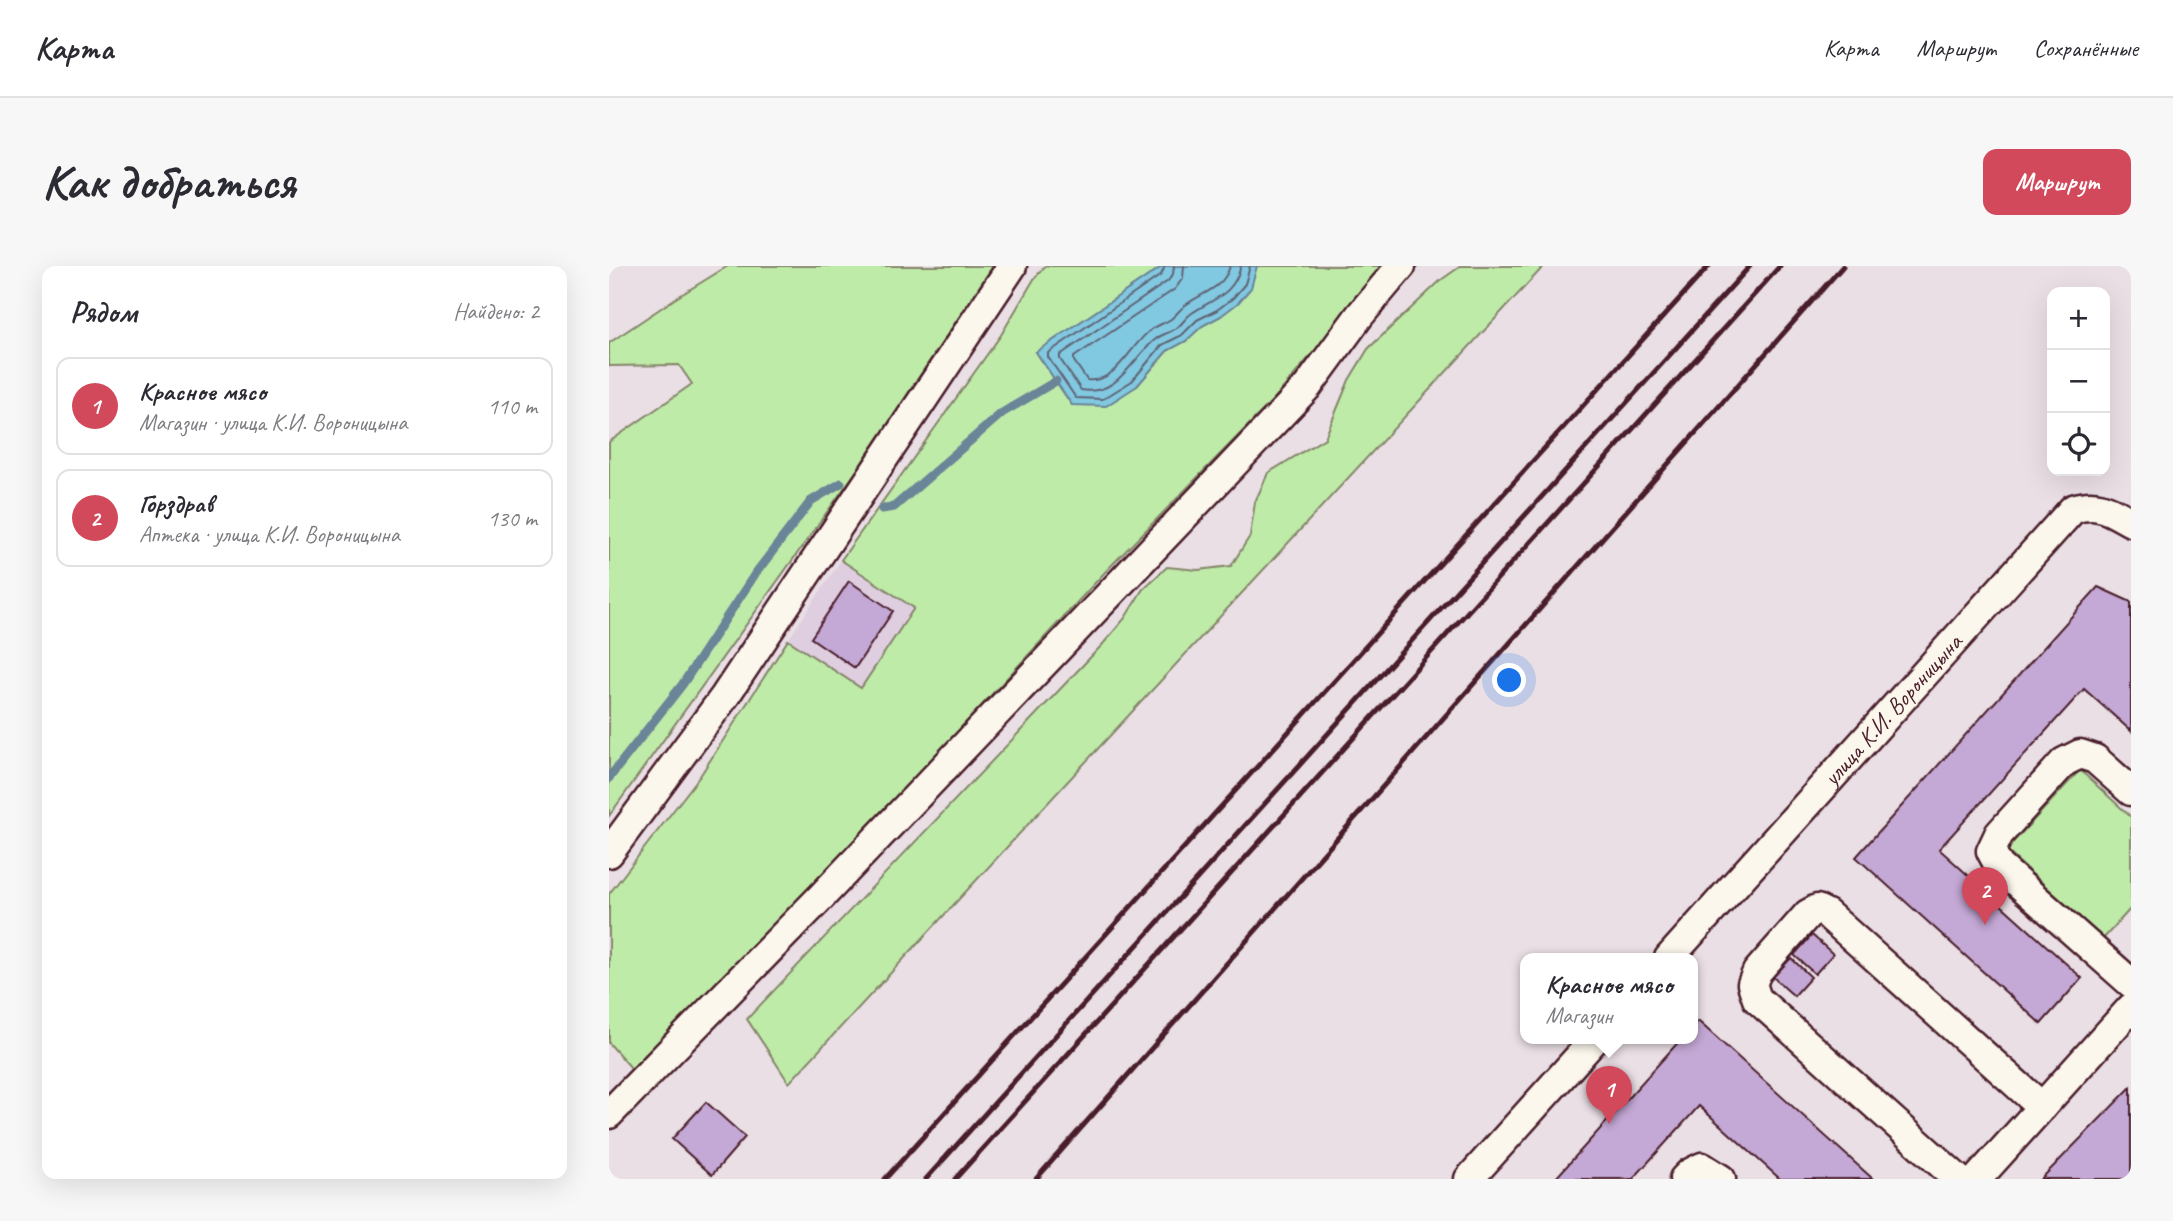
<!DOCTYPE html>
<html lang="ru">
<head>
<meta charset="utf-8">
<style>
  :root { --surface:#fff; --page:#f7f7f7; --text:#2b2b33; --muted:#7c7c81; --line:#e1e1e2; --accent:#d1495b }
  body { margin:0; font-family:Caveat,sans-serif; background:var(--page); color:var(--text) }
  .controls { position:absolute; right:21px; top:21px; display:grid; overflow:hidden; border-radius:14px; box-shadow:0 7px 28px #0002 }
  .controls button { width:63px; height:63px; display:grid; place-items:center; padding:0; border:0; border-bottom:2px solid var(--line); background:var(--surface); color:var(--text); font:35px sans-serif }
  .you { position:absolute; left:901px; top:415px; width:24px; height:24px; margin:-18px; border:5px solid #fff; border-radius:50%; background:#1a73e8; box-shadow:0 0 0 10px #1a73e833 }
  .badge { display:grid; place-items:center; width:46px; height:46px; border-radius:50%; background:var(--accent); color:#fff; font-size:23px; font-weight:700 }
  .pin { position:absolute; translate:-50% -58px; filter:drop-shadow(0 2px 4px #0008) }
  .pin::after { content:''; position:absolute; top:37px; width:24px; height:21px; background:inherit; clip-path:polygon(0 0,100% 0,50% 100%) }
  .popup { position:absolute; left:911px; top:687px; width:178px; height:91px; box-sizing:border-box; display:grid; place-content:center; border-radius:14px; background:var(--surface); filter:drop-shadow(0 2px 5px #0005); font-size:23px; white-space:nowrap; color:var(--muted) }
  .popup b { font-size:26px; color:var(--text) }
  .popup::after { content:''; position:absolute; left:50%; top:100%; margin-left:-14px; border:14px solid transparent; border-top-color:var(--surface) }
  .list { margin:0; padding:0; list-style:none }
  h2 { display:flex; justify-content:space-between; align-items:center; height:91px; margin:0; padding:0 28px; font-size:30px }
  h2 small { font-size:23px; font-weight:400; color:var(--muted) }
  .list li { display:grid; grid-template-columns:46px 1fr auto; gap:21px; align-items:center; box-sizing:border-box; height:98px; margin:0 14px 14px; padding:0 14px; border:2px solid var(--line); border-radius:14px }
  .list b { display:block; font-size:26px; white-space:nowrap }
  .list p { margin:0; font-size:23px; white-space:nowrap; color:var(--muted) }
  .list em { font-size:23px; font-style:normal; color:var(--muted) }
  .icon { flex:none; width:38px; height:38px; fill:none; stroke:currentColor; stroke-width:2; stroke-linecap:round; stroke-linejoin:round }
  .map { position:relative; flex:none; width:1522px; height:913px; overflow:hidden; border-radius:14px }
  header { display:flex; align-items:center; gap:42px; box-sizing:border-box; height:98px; padding:0 35px; background:var(--surface); border-bottom:2px solid var(--line) }
  header strong { font-size:33px }
  nav { display:flex; gap:38px; margin-inline-start:auto; font-size:24px }
  .intro { display:flex; align-items:center; justify-content:space-between; box-sizing:border-box; height:168px; padding:0 42px }
  h1 { margin:0; font-size:49px }
  .button { padding:18px 32px; border-radius:14px; background:var(--accent); color:#fff; font-size:24px; font-weight:700 }
  main { display:flex; gap:42px; padding:0 42px }
  aside { flex:1; background:var(--surface); border-radius:14px; box-shadow:0 7px 28px #0002 }
  .map>svg:first-child { display:block }
  .built { fill:#dfcee0 }
  .green { fill:#bfeba8; stroke:#84856a; stroke-width:2 }
  .water { fill:#81c8e1; stroke:#6b8498; stroke-width:2 }
  .lines { fill:none; stroke-linecap:round; stroke-linejoin:round }
  .shore { stroke:#606374; stroke-width:2 }
  .stream { stroke:#6b8498; stroke-width:9 }
  .building { fill:#c4a8d5; stroke:#4a1f2b; stroke-width:2 }
  .minor-casing { stroke:#4a1f2b; stroke-width:33 }
  .minor { stroke:#fbf7ec; stroke-width:28 }
  .rail { stroke:#4a1f2b; stroke-width:5 }
  .labels { text-anchor:middle; stroke-width:7; stroke-linejoin:round; paint-order:stroke }
  .street-label { font-size:24px; fill:#4a1f2b; stroke:#fbf7ec }
</style>
</head>
<body>
<header>
<strong>Карта</strong>
<nav><a>Карта</a><a>Маршрут</a><a>Сохранённые</a></nav>
</header>
<div class="intro"><h1>Как добраться</h1><a class="button">Маршрут</a></div>
<main>
<aside>
<h2>Рядом<small>Найдено: 2</small></h2>
<ul class="list">
<li><span class="badge">1</span><div><b>Красное мясо</b><p>Магазин · улица К.И. Вороницына</p></div><em>110 m</em></li>
<li><span class="badge">2</span><div><b>Горздрав</b><p>Аптека · улица К.И. Вороницына</p></div><em>130 m</em></li>
</ul>
</aside>
<div class="map">
<svg width="1522" height="913" viewBox="0 0 1522 913">
  <rect width="100%" height="100%" fill="#eadfe5"/>
  <filter id="ink" filterUnits="userSpaceOnUse"><feTurbulence type="fractalNoise" baseFrequency=".0143" numOctaves="2"/><feDisplacementMap in="SourceGraphic" scale="14" xChannelSelector="R" yChannelSelector="G"/><feConvolveMatrix kernelMatrix="1 2 1 2 8 2 1 2 1" color-interpolation-filters="sRGB"/></filter>
  <g filter="url(#ink)">
    <!-- built -->
    <polygon class="built" points="232,294 305,342 252,423 179,374"/>
    <!-- green -->
    <g class="green">
      <polygon points="119,0 384,0 246,207 0,550 0,176 83,118 70,99 0,100 0,77 67,32"/>
      <polygon points="436,0 554,0 427,86 463,139 528,120 558,85 577,75 593,60 612,50 648,0 778,0 664,134 497,305 261,560 23,803 0,777 0,628 91,510 179,374 252,422 305,342 232,294 392,69 425,13"/>
      <polygon points="852,0 935,0 180,817 138,753 494,378 516,352 534,323 558,301 589,304 622,300 641,270 646,236 659,207 716,172 740,114 759,83 832,14"/>
      <polygon points="1471,504 1522,551 1522,642 1494,673 1397,584"/>
    </g>
    <!-- water -->
    <polygon class="water" points="554,0 648,0 642,22 629,37 612,50 593,60 577,75 558,85 528,120 497,140 463,139 427,86"/>
    <g class="lines">
      <!-- shore -->
      <g class="shore">
        <polyline points="556,0 552,9 439,87 439,91 467,132 494,133 523,115 553,79 573,69 588,54 608,44 624,32 636,18 641,0"/>
        <path d="M565,0L564,8L559,15L451,89V93L472,124C510,131 523,91 548,72C554,68 562,66 568,62C573,58 577,51 583,47C606,31 624,30 632,0"/>
        <path d="M575,0L574,12L566,23L465,91V95L478,114C508,118 522,77 543,63C549,59 556,57 562,53C568,48 572,42 578,38C595,26 615,22 621,0"/>
      </g>
      <!-- stream -->
      <g class="stream">
        <polyline points="273,243 285,241 393,147 447,115"/>
        <polyline points="0,512 73,419 146,308 202,235 232,217"/>
      </g>
    </g>
    <!-- building -->
    <g class="building">
      <polygon points="240,315 284,345 246,402 202,372"/>
      <polygon points="1489,321 1522,336 1522,465 1475,423 1330,583 1473,712 1432,758 1247,591"/>
      <polygon points="1203,669 1224,688 1206,708 1185,689"/>
      <polygon points="1182,692 1202,711 1185,730 1164,711"/>
      <polygon points="1089,755 1264,913 1171,913 1090,840 1024,913 946,913 1073,772 1084,772 1084,761"/>
      <polygon points="1522,821 1522,913 1432,913"/>
      <polygon points="97,836 136,871 103,909 63,873"/>
    </g>
    <g class="lines">
      <defs>
        <g id="minor">
          <polyline points="1522,525 1486,493 1471,488 1455,496 1390,568 1382,585 1390,600 1522,717"/>
          <polyline points="0,587 116,430 403,0"/>
          <path id="s1" d="M1060,692L1464,243C1489,235 1500,244 1522,256"/>
          <polyline points="0,848 212,631 699,120 751,49 792,0"/>
          <polyline points="860,913 987,772"/>
          <polyline points="1075,913 1081,907 1093,901 1112,913"/>
          <polyline points="1349,913 1148,733 1143,718 1148,706 1199,648 1208,643 1218,648 1433,841"/>
          <polyline points="1368,913 1522,742"/>
        </g>
      </defs>
      <!-- minor casing -->
      <use href="#minor" class="minor-casing"/>
      <!-- minor -->
      <use href="#minor" class="minor"/>
      <!-- rail -->
      <g class="rail">
        <polyline points="276,913 1100,0"/>
        <polyline points="317,913 1141,0"/>
        <polyline points="346,913 1171,0"/>
        <polyline points="427,913 1234,0"/>
      </g>
    </g>
  </g>
  <g class="labels">
    <!-- street labels -->
    <g class="street-label">
      <text dy="8" stroke="none"><textPath href="#s1" startOffset="334">улица К.И. Вороницына</textPath></text>
    </g>
  </g>
</svg>
<div class="controls">
<button>+</button>
<button>−</button>
<button><svg class="icon" aria-label="locate" viewBox="0 0 24 24"><circle cx="12" cy="12" r="6"/><path d="M12 2v4M12 18v4M2 12h4M18 12h4"/></svg></button>
</div>
<div class="you"></div>
<div class="pin badge" style="left:1000px;top:858px">1</div>
<div class="popup"><b>Красное мясо</b>Магазин</div>
<div class="pin badge" style="left:1376px;top:659px">2</div>
</div>
</main>
</body>
</html>
